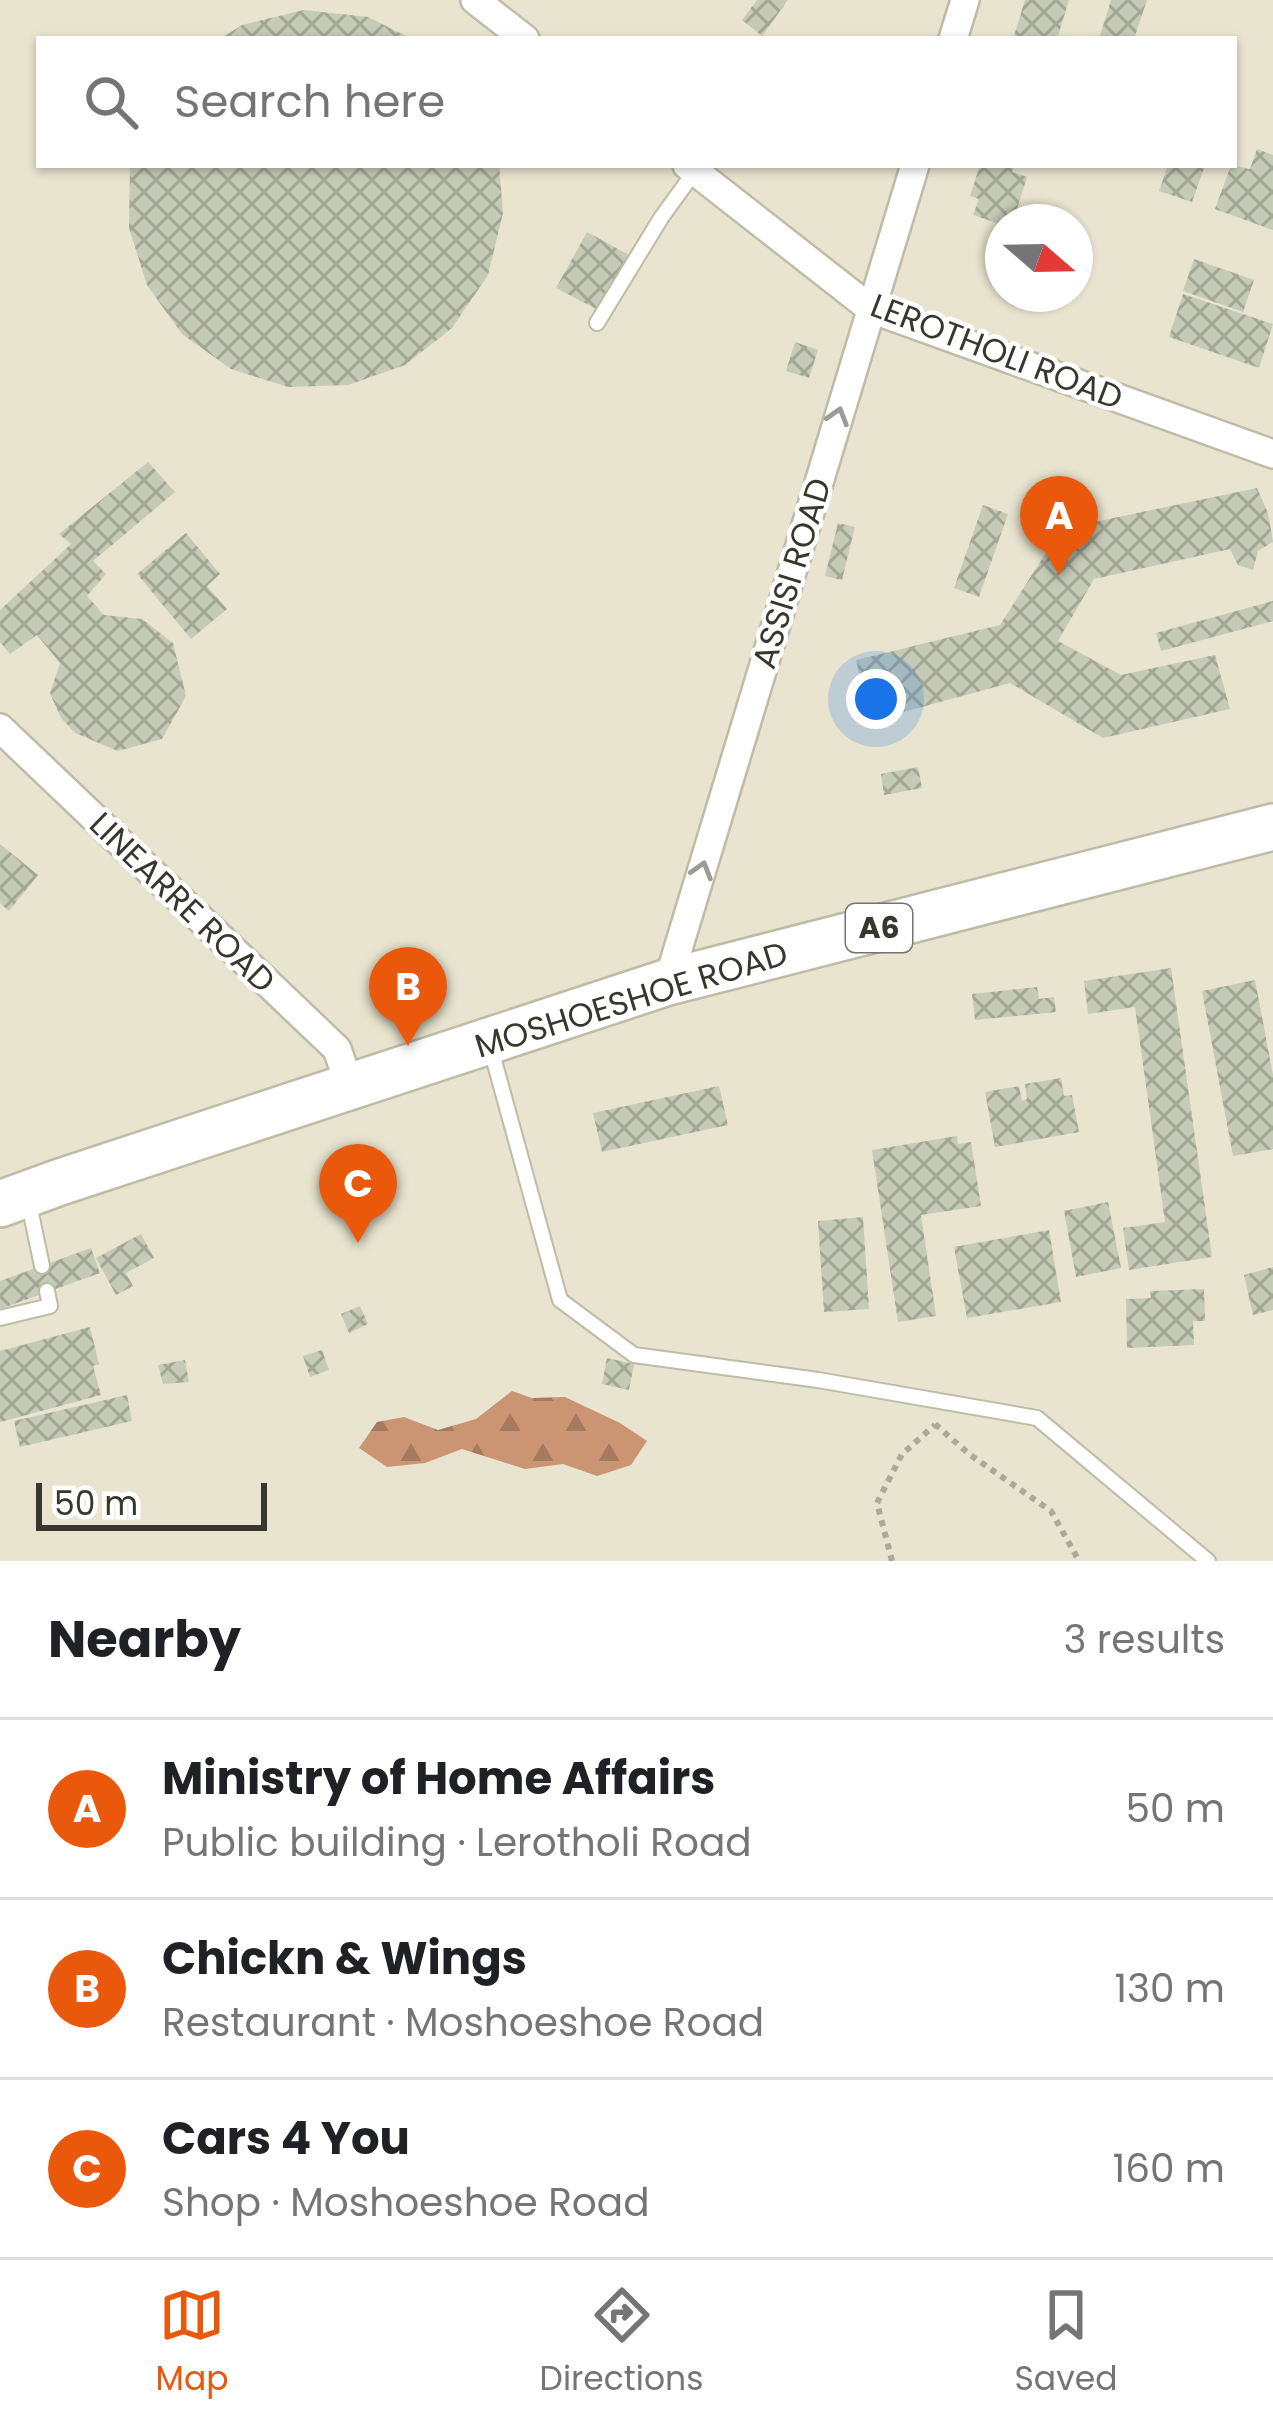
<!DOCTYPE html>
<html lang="en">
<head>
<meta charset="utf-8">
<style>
  :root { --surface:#fff; --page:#f6f6f6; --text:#202124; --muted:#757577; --line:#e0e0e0; --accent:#ea580c }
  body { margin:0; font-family:Poppins,sans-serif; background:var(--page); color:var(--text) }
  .compass { position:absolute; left:985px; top:204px; width:108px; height:108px; border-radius:50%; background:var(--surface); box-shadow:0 3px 9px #0004; rotate:110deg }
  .scale { position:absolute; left:36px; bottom:30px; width:231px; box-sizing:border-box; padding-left:12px; border:6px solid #38372e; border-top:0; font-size:33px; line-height:42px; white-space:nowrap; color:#38372e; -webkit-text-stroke:9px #fff; paint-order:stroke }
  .you { position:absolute; left:876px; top:699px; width:42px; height:42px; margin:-30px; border:9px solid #fff; border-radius:50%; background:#1a73e8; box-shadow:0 0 0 18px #1a73e833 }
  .badge { display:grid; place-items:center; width:78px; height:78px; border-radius:50%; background:var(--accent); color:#fff; font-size:39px; font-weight:700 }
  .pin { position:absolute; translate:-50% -99px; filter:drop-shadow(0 3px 6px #0008) }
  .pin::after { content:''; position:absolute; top:63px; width:42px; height:36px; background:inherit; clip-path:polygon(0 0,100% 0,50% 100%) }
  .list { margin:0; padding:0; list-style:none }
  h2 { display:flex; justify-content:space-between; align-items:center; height:156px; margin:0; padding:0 48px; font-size:51px }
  h2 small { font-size:39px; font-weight:400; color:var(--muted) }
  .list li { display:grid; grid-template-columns:78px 1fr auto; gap:36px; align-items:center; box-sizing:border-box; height:180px; padding:0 48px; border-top:3px solid var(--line) }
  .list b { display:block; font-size:45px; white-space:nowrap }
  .list p { margin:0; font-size:39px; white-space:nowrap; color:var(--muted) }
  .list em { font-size:39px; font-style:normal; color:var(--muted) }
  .icon { flex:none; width:66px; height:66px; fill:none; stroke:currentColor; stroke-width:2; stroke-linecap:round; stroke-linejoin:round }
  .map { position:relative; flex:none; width:1273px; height:1561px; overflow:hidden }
  .search { position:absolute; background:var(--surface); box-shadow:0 3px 9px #0004; left:36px; right:36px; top:36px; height:132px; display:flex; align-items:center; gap:30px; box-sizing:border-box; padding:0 42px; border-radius:0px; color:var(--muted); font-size:45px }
  .sheet { height:696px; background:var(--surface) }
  nav { display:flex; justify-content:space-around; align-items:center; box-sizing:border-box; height:168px; border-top:3px solid var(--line); background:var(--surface); font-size:33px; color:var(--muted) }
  nav a { display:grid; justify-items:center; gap:6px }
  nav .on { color:var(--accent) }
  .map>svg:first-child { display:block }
  .forest { fill:url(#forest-firs) }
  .building { fill:url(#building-cross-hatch) }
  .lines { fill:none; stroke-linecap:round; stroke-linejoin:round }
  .service-casing { stroke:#bebba6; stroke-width:18 }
  .minor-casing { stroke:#bebba6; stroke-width:32 }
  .primary-casing { stroke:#bebba6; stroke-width:50 }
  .path { stroke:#aca998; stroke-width:6; stroke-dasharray:6 6; stroke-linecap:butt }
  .service { stroke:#fff; stroke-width:14 }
  .minor { stroke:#fff; stroke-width:27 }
  .primary { stroke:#fff; stroke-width:45 }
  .oneway { stroke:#9c9b96 }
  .labels { text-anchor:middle; stroke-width:9; stroke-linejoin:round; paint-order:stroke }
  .shield { fill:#fff; stroke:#74736d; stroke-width:3 }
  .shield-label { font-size:30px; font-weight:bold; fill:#38372e }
  .street-label { font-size:33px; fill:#38372e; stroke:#fff }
</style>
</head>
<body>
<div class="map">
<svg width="1273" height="1561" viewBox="0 0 1273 1561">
  <defs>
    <pattern id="forest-firs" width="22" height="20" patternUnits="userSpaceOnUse" patternTransform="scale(3)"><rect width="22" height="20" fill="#cb9472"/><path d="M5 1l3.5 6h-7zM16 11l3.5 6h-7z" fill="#a67a5e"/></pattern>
    <pattern id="building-cross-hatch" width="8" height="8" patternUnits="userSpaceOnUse" patternTransform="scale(3)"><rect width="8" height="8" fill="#c5cbb7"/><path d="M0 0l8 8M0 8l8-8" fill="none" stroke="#a1a695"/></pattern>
  </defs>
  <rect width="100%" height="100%" fill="#e8e4cf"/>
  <!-- forest -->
  <polygon class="forest" points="512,1391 532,1398 565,1397 620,1423 647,1441 631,1465 597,1476 563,1464 525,1469 462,1449 425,1463 387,1467 359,1448 377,1422 404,1417 438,1430 476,1419"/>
  <!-- building -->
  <g class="building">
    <polygon points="757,0 788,0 762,36 742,20"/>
    <polygon points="1025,0 1069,0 1057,39 1013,39"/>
    <polygon points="1111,0 1147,0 1134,39 1099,39"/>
    <polygon points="304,10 368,17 412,39 220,39 242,25"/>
    <polygon points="1257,149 1273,155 1273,230 1215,209 1231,165 1250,169"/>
    <polygon points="130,165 499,165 503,213 488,275 452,328 405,365 348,385 288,387 231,369 182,334 147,285 129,228"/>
    <polygon points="980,165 1015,165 1012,172 1027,177 1013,222 1003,222 1003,225 973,215 979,199 970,196"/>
    <polygon points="1168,165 1205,165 1192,202 1159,191"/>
    <polygon points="587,232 629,255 598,310 556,288"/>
    <polygon points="1194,259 1254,280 1243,312 1183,291"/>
    <polygon points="1183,294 1273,324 1259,368 1169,337"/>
    <polygon points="795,342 818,350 809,378 786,371"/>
    <polygon points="148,462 175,492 93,561 106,574 87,596 104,615 142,619 173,643 186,696 162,739 118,751 75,733 61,718 50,693 60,663 37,635 10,654 0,642 0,610 71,544 59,534"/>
    <polygon points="1257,488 1268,513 1273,542 1258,551 1253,570 1238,565 1230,549 1094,579 1058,641 1121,675 1215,655 1230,709 1103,738 1010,683 870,721 856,660 1000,625 1061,529"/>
    <polygon points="983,505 1008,514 979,597 954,588"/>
    <polygon points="838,523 855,527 842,580 825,576"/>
    <polygon points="186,533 220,574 207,586 227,609 191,639 137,574"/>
    <polygon points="1273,601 1273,621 1161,651 1156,633"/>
    <polygon points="918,767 922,788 884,795 881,774"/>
    <polygon points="0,844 38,875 9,911 0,903"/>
    <polygon points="1171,968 1212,1257 1129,1270 1123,1228 1165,1222 1135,1007 1088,1014 1084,981"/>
    <polygon points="1255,980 1273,1075 1273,1149 1233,1156 1202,991"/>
    <polygon points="1037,987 1039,999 1054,997 1056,1012 975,1020 972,994"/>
    <polygon points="1061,1078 1064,1096 1072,1095 1079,1132 995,1147 985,1092 1019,1086 1022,1101 1027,1099 1025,1084"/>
    <polygon points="719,1086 728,1125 602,1152 593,1113"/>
    <polygon points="957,1136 958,1144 971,1142 981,1206 921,1215 936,1316 898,1322 872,1150"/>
    <polygon points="1108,1202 1121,1268 1076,1277 1064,1211"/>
    <polygon points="863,1217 869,1309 824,1312 818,1221"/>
    <polygon points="1049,1230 1061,1302 967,1318 954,1247"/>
    <polygon points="141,1234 154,1258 126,1273 133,1286 116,1295 96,1258"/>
    <polygon points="91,1248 100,1273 0,1309 0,1281"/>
    <polygon points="1273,1267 1273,1310 1253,1315 1244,1275"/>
    <polygon points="1204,1289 1205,1321 1193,1321 1194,1345 1127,1348 1126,1299 1151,1298 1150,1291"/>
    <polygon points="360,1306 368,1324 349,1333 341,1314"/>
    <polygon points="90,1327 99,1364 93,1366 101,1395 0,1422 0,1351"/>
    <polygon points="322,1350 329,1370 310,1377 303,1356"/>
    <polygon points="607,1358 634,1364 629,1390 602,1384"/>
    <polygon points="185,1360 189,1382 163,1384 158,1365"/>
    <polygon points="127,1395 132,1421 20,1447 14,1421"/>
  </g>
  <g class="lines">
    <defs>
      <g id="service">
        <polyline points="597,323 661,218 695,171"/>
        <polyline points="490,1046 560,1300 634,1355 818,1380 1037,1418 1208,1561"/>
        <polyline points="28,1199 42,1266"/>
        <polyline points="0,1318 50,1306 47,1291"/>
      </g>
      <g id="minor">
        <polyline points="475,0 525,39"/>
        <polyline points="953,39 965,0"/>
        <polyline points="687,165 871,309 1273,454"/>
        <polyline points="0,728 337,1049 350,1086"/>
        <polyline points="668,982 915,165"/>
      </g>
      <polyline id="primary" points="0,1204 60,1182 668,982 1273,827"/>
    </defs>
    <!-- service casing -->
    <use href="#service" class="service-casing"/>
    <!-- minor casing -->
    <use href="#minor" class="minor-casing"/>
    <!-- primary casing -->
    <use href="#primary" class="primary-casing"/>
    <!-- path -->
    <g class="path">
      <polyline points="935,1424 969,1454 1051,1511 1079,1561"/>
      <polyline points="892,1561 877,1503 902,1454 935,1425"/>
    </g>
    <!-- service -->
    <use href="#service" class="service"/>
    <!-- minor -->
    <use href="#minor" class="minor"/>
    <!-- primary -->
    <use href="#primary" class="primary"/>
  </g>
  <!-- one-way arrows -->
  <defs><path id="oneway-chevron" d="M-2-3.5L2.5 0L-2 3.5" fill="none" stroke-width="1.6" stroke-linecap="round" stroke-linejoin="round" transform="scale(3)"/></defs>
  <g class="oneway">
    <use href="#oneway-chevron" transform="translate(838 416) rotate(-73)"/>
    <use href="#oneway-chevron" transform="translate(702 870) rotate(-73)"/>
  </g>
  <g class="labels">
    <!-- shield labels -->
    <rect class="shield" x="846" y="904" width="66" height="48" rx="9"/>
    <g class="shield-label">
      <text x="879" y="938">A6</text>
    </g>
    <!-- street labels -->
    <g class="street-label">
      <text transform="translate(997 351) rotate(21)" y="12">LEROTHOLI ROAD</text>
      <text transform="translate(791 573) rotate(-73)" y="12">ASSISI ROAD</text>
      <text transform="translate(183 902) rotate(44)" y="12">LINEARRE ROAD</text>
      <text transform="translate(631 999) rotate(-17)" y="12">MOSHOESHOE ROAD</text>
    </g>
  </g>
</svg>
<svg class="compass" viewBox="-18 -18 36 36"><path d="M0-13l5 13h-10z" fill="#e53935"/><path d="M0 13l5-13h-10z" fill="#757577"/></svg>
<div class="scale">50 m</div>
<div class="you"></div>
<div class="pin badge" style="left:1059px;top:575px">A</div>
<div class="pin badge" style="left:408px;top:1046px">B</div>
<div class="pin badge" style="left:358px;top:1243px">C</div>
<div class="search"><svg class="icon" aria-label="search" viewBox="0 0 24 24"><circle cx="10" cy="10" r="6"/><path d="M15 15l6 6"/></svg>Search here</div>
</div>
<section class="sheet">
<h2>Nearby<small>3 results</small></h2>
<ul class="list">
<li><span class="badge">A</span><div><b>Ministry of Home Affairs</b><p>Public building · Lerotholi Road</p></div><em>50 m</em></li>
<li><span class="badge">B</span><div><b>Chickn &amp; Wings</b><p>Restaurant · Moshoeshoe Road</p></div><em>130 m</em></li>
<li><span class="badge">C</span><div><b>Cars 4 You</b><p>Shop · Moshoeshoe Road</p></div><em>160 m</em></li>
</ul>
</section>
<nav>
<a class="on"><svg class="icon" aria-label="map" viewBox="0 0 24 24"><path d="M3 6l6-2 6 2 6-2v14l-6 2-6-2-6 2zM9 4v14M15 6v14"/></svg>Map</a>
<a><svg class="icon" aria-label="directions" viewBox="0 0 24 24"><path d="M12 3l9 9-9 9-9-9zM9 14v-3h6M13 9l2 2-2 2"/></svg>Directions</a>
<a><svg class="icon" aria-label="saved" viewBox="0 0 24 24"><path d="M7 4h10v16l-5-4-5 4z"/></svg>Saved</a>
</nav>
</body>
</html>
